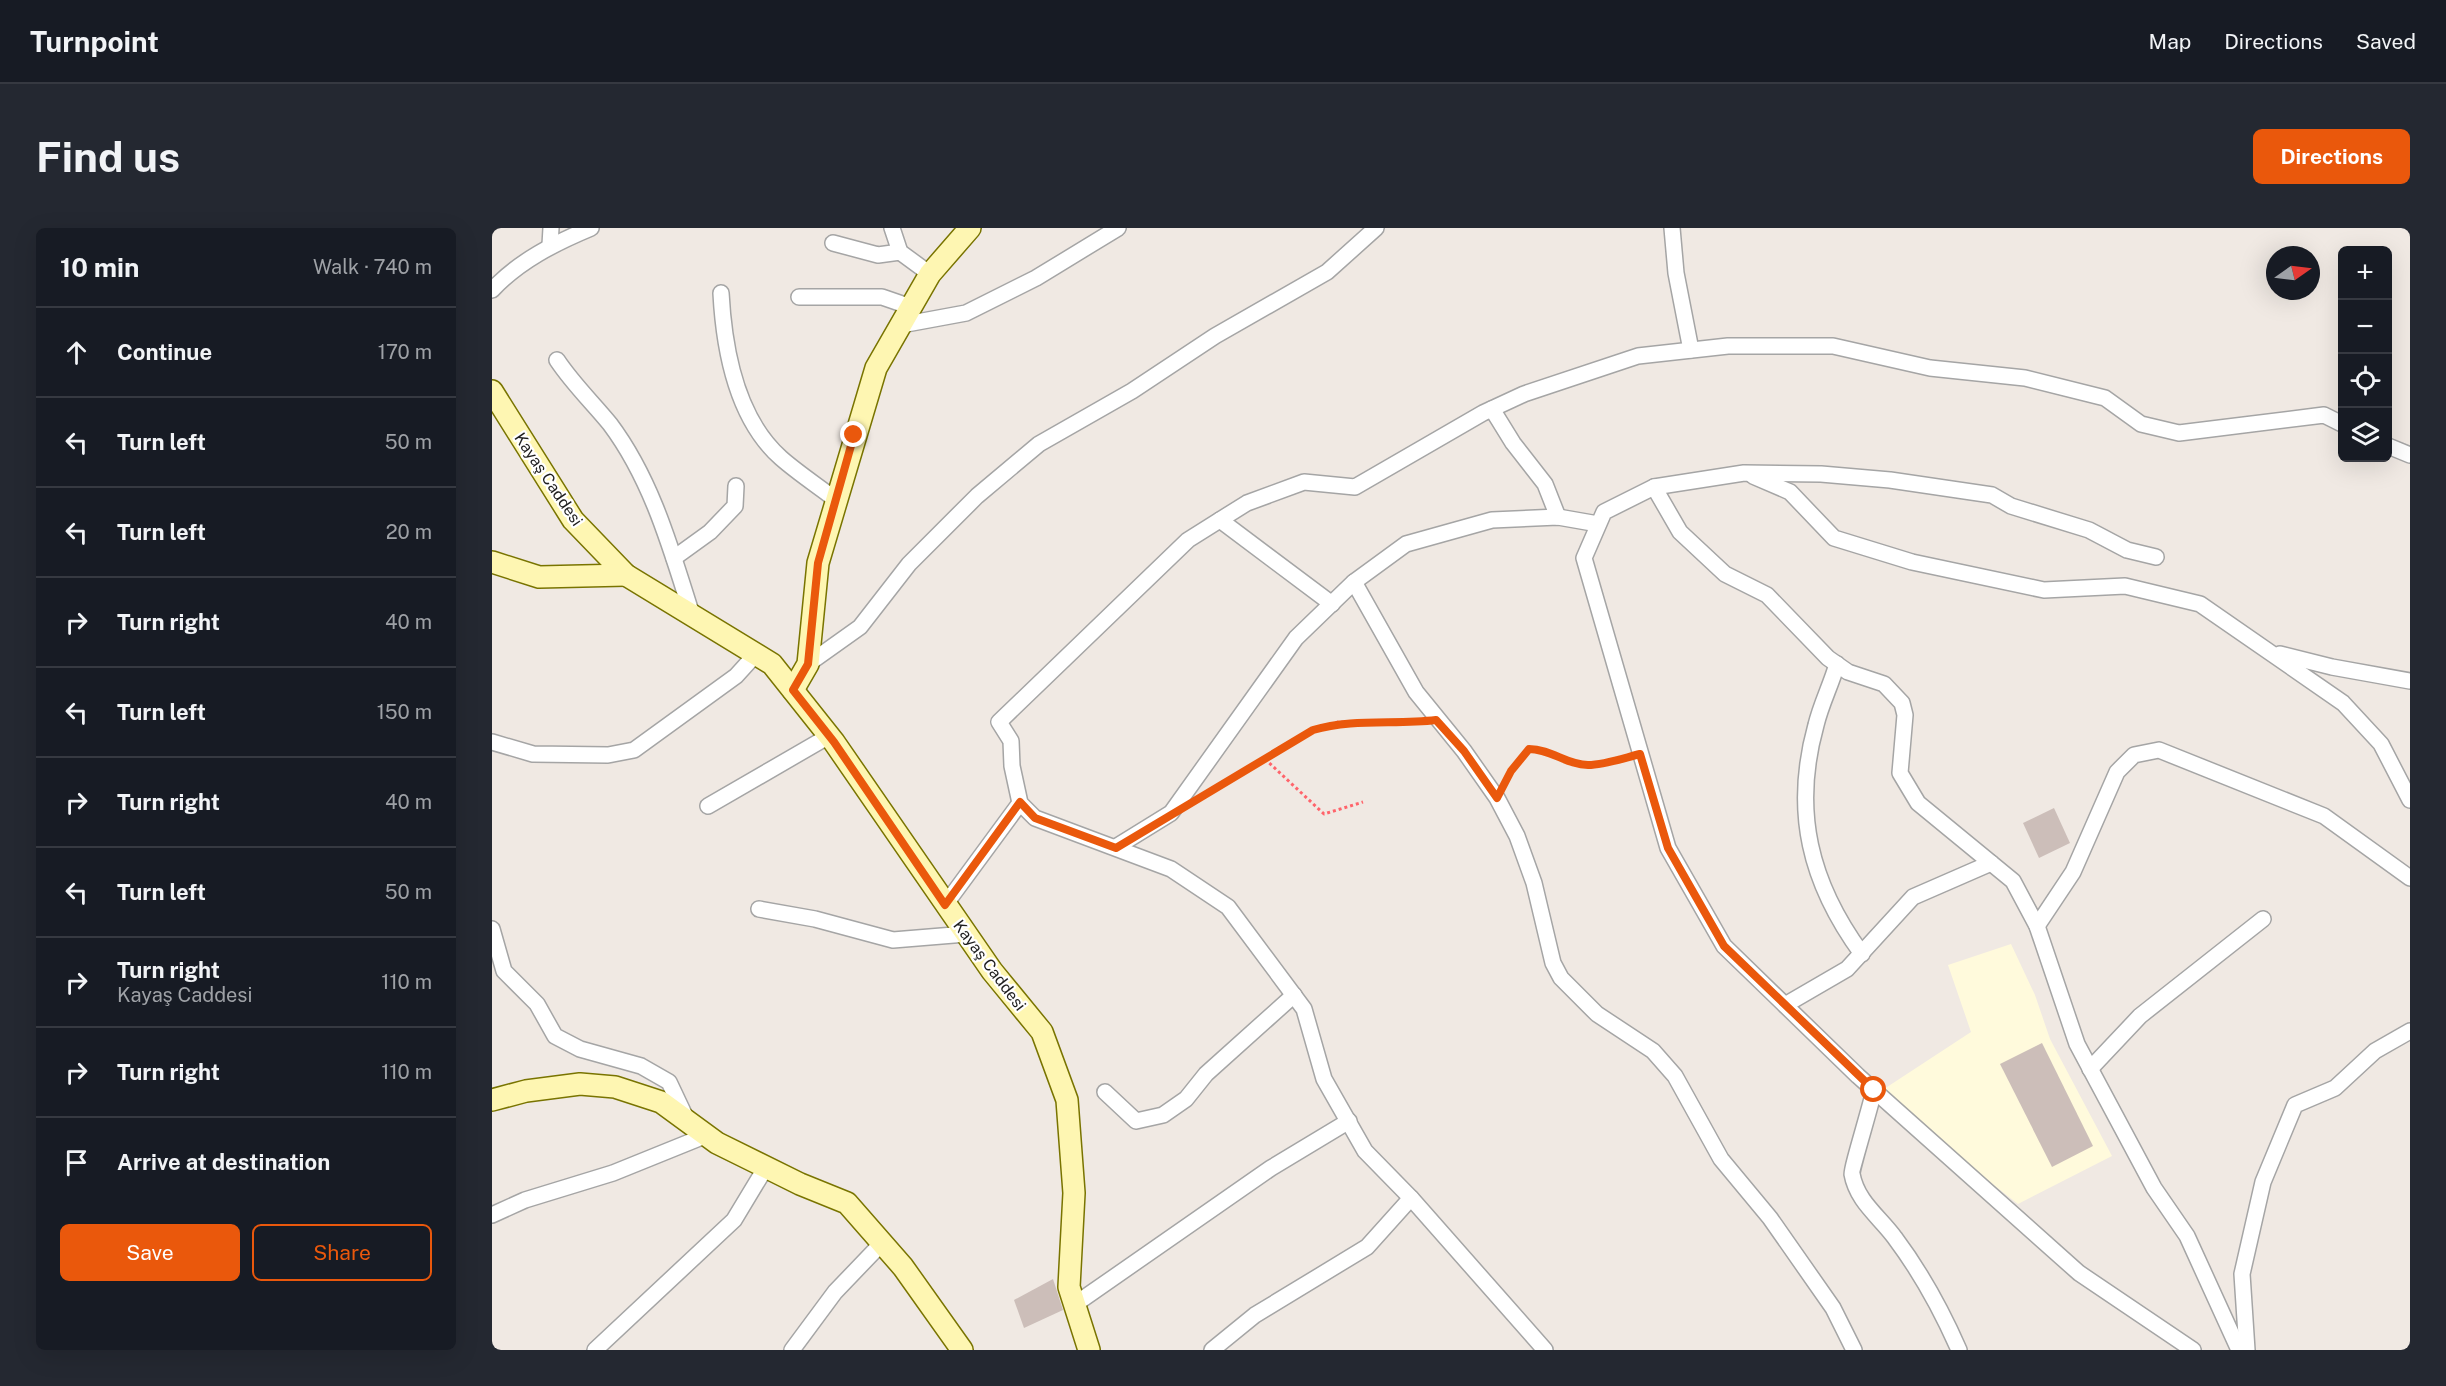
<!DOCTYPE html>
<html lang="en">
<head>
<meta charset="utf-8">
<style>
  :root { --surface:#171b24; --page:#242831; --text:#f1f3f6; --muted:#9ea1a6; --line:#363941; --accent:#ea580c }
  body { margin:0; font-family:"Public Sans",sans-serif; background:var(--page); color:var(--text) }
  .controls { position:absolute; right:18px; top:18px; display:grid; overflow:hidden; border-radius:9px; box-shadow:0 6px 24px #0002 }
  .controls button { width:54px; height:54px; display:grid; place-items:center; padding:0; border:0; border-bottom:2px solid var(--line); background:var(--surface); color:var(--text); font:30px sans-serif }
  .compass { position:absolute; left:1774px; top:18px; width:54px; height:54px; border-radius:50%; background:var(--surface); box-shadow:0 6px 24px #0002; rotate:76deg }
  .stop { position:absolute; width:18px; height:18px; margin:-14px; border:4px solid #ea580c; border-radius:50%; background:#fff }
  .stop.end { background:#ea580c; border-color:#fff; box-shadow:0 2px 6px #0008 }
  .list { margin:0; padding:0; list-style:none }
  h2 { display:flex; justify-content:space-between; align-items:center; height:78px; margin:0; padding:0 24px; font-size:26px }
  h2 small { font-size:20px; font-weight:400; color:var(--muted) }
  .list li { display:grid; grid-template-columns:39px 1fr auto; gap:18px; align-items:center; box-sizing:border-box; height:90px; padding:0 24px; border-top:2px solid var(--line) }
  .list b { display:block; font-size:22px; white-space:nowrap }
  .list p { margin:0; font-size:20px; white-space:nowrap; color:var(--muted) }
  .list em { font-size:20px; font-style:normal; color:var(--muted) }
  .actions { display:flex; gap:12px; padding:18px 24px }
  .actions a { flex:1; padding:14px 0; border:2px solid var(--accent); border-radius:9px; text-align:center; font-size:21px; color:var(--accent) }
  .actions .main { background:var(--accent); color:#fff }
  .icon { flex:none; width:33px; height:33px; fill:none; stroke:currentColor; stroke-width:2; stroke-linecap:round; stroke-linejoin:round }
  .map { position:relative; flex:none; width:1918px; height:1122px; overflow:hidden; border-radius:9px }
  header { display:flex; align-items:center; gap:36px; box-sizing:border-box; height:84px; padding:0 30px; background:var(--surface); border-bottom:2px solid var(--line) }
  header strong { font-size:28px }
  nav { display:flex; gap:33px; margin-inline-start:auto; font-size:21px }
  .intro { display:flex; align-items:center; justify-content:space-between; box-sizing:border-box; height:144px; padding:0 36px }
  h1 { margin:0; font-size:42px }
  .button { padding:15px 27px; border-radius:9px; background:var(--accent); color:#fff; font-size:21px; font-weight:700 }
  main { display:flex; gap:36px; padding:0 36px }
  aside { flex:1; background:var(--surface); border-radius:9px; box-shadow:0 6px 24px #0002 }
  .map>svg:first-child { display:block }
  .education { fill:#fffadc }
  .building { fill:#ccbeb9 }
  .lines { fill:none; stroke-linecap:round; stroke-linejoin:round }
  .street-casing { stroke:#a5a5a5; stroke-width:18 }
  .secondary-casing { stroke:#797400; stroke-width:24 }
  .path { stroke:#ff646b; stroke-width:3; stroke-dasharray:3 3; stroke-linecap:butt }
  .street { stroke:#fff; stroke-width:15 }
  .secondary { stroke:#fef6b2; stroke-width:21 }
  .route { stroke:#ea580c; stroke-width:8 }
  .labels { text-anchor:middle; stroke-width:4.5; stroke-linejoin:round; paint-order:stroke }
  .street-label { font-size:16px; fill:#1e1e1e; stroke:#fff }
</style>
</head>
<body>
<header>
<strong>Turnpoint</strong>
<nav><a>Map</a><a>Directions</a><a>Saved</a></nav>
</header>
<div class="intro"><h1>Find us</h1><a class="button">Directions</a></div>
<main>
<aside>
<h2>10 min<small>Walk · 740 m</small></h2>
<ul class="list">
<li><svg class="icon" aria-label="ahead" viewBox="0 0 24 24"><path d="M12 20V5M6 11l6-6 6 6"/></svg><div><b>Continue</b></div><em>170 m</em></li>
<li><svg class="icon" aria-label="left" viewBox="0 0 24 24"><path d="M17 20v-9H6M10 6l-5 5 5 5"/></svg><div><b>Turn left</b></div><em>50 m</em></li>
<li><svg class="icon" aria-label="left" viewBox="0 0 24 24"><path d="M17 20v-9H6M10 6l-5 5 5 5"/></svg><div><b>Turn left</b></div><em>20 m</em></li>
<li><svg class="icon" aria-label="right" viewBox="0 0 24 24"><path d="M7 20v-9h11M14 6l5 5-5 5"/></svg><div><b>Turn right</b></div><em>40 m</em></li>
<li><svg class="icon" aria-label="left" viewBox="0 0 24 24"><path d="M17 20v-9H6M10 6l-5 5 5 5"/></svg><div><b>Turn left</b></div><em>150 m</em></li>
<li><svg class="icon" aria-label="right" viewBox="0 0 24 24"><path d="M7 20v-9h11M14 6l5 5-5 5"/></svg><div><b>Turn right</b></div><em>40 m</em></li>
<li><svg class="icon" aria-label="left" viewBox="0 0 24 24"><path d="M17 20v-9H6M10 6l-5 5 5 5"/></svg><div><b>Turn left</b></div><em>50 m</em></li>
<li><svg class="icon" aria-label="right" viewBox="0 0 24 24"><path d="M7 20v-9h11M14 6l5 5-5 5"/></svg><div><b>Turn right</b><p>Kayaş Caddesi</p></div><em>110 m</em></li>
<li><svg class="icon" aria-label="right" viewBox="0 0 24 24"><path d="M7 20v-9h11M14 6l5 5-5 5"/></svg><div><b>Turn right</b></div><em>110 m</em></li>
<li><svg class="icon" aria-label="arrive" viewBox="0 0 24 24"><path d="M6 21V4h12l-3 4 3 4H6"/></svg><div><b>Arrive at destination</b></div></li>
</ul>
<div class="actions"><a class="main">Save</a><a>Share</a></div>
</aside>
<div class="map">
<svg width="1918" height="1122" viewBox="0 0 1918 1122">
  <rect width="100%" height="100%" fill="#f0e9e3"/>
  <!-- education -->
  <polygon class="education" points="1519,716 1543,767 1558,811 1620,928 1526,976 1442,910 1392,861 1479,804 1456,737"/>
  <!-- building -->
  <g class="building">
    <polygon points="1562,580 1578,615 1547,630 1531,595"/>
    <polygon points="1550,815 1601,918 1560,939 1508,836"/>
    <polygon points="561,1051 571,1082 532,1100 522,1072"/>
  </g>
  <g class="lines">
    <defs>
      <g id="street">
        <polyline points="400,0 408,24 438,46"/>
        <polyline points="1180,0 1184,45 1199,122"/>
        <polyline points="341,15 386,27 408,24"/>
        <polyline points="58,17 59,0"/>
        <path d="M0,62C27,33 63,15 99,0"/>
        <path d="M229,65C232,122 244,190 289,230C306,245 326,258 344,272"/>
        <polyline points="307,69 390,69 419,79"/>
        <polyline points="409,97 474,85 544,50 626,0"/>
        <path d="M65,132C81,156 100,174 118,196C160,252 179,321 200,387"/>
        <polyline points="1000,181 1021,215 1053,256 1066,289"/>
        <polyline points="1896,218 1918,227"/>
        <polyline points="1261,248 1298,264 1342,310 1420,334 1552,362 1633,358 1708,376 1851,475 1889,516 1918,572"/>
        <polyline points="1162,259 1188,304 1233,346 1275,367 1336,430 1356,444 1392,456 1410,475 1413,487 1408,545 1426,575 1521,653 1545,698 1585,816 1662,960 1695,1008 1747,1122"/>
        <polyline points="728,292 840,376"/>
        <polyline points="1664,329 1635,322 1597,302 1519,278 1500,267 1398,252 1329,246 1252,245 1162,259 1112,284 1092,330 1176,620 1232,718 1366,848 1587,1045 1701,1122"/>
        <polyline points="182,330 218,304 243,278 244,258"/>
        <polyline points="862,354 924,464 972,523 1005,570 1025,608 1042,655 1061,735 1069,750 1105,786 1161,823 1183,848 1229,931 1278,990 1341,1080 1362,1122"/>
        <polyline points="1788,426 1840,439 1918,453"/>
        <polyline points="316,436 368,399 417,336 485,268 547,216 640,163 723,108 835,44 884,0"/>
        <path d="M1345,436C1339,457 1329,476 1324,497C1300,583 1318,655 1370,726"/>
        <polyline points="0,514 41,526 116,527 142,522 244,448 264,426"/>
        <polyline points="216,578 337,508"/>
        <polyline points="624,619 679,585 804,410 862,354 914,316 1000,292 1066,289 1106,296"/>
        <polyline points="453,677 528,575"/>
        <polyline points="267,681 323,691 401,712 474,706"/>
        <polyline points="1545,698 1581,644 1625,544 1642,527 1667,522 1832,588 1918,650"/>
        <polyline points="0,701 12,743 45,776 63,808 88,821 149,838 177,854 194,890"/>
        <polyline points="1293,777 1355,741 1421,669 1499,635"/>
        <polyline points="1598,841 1648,788 1771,691"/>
        <path d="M1382,862C1380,874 1359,942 1360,946C1365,974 1388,989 1403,1010C1430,1046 1449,1081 1467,1122"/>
        <polyline points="613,864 644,893 671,887 694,871 714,846 802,767"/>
        <polyline points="0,987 33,972 121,945 215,907"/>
        <polyline points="582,1077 779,940 857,893"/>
        <polyline points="103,1122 242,992 274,939"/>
        <polyline points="300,1122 343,1064 390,1015"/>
        <polyline points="720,1122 763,1087 875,1019 919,970"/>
        <polyline points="1053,1122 919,970 873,923 832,851 812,781 736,679 679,641 543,590 528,575 520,538 519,513 507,494 696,312 755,275 812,254 863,259 991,185 1032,166 1146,128 1236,118 1341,118 1438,140 1533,150 1613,170 1649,196 1687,205 1832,187 1850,196"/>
        <polyline points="1755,1122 1750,1046 1771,954 1803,877 1843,860 1883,823 1918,803"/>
      </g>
      <g id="secondary">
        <polyline points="0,163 81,292 134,347 280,436 342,514 500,743 550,804 575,872 582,965 577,1059 597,1122"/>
        <polyline points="0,334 47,349 134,347"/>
        <polyline points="301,462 316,436 326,335 384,140 438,46 478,0"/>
        <polyline points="0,872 34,863 88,856 123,859 169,874 225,915 308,956 355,975 411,1039 470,1122"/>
      </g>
    </defs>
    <!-- street casing -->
    <use href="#street" class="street-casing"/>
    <!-- secondary casing -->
    <use href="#secondary" class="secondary-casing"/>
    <!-- path -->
    <g class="path">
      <polyline points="773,531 832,586 871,574"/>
      <path d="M1012,555L1019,543L1037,521C1060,521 1075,537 1096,537C1108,537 1122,532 1134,529"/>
      <polyline points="712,566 821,502 846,494 909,496 930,494"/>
    </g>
    <!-- street -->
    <use href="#street" class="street"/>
    <!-- secondary -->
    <use href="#secondary" class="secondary"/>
  </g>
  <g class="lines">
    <!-- route -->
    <path class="route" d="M362,207L326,335L316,436L301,462L342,514L453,677L528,574L543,590L624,620L821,502C861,490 903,497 944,492L972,523L1005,570L1019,543L1037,521C1059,521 1075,537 1096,537C1112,537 1132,530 1148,526L1176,620L1232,718L1382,862"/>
  </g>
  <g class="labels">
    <!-- street labels -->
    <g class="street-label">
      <text transform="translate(57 251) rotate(56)" y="6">Kayaş Caddesi</text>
      <text transform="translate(498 737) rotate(53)" y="6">Kayaş Caddesi</text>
    </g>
  </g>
</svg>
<div class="controls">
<button>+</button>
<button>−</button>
<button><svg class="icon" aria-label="locate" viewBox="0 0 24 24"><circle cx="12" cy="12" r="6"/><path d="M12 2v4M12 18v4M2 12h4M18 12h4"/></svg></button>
<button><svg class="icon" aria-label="layers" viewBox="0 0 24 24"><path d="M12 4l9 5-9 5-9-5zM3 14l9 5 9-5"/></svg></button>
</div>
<svg class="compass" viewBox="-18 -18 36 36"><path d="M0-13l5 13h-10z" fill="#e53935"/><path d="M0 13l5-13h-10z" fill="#9ea1a6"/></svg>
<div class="stop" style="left:1382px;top:862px"></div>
<div class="stop end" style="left:362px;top:207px"></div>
</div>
</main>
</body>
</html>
